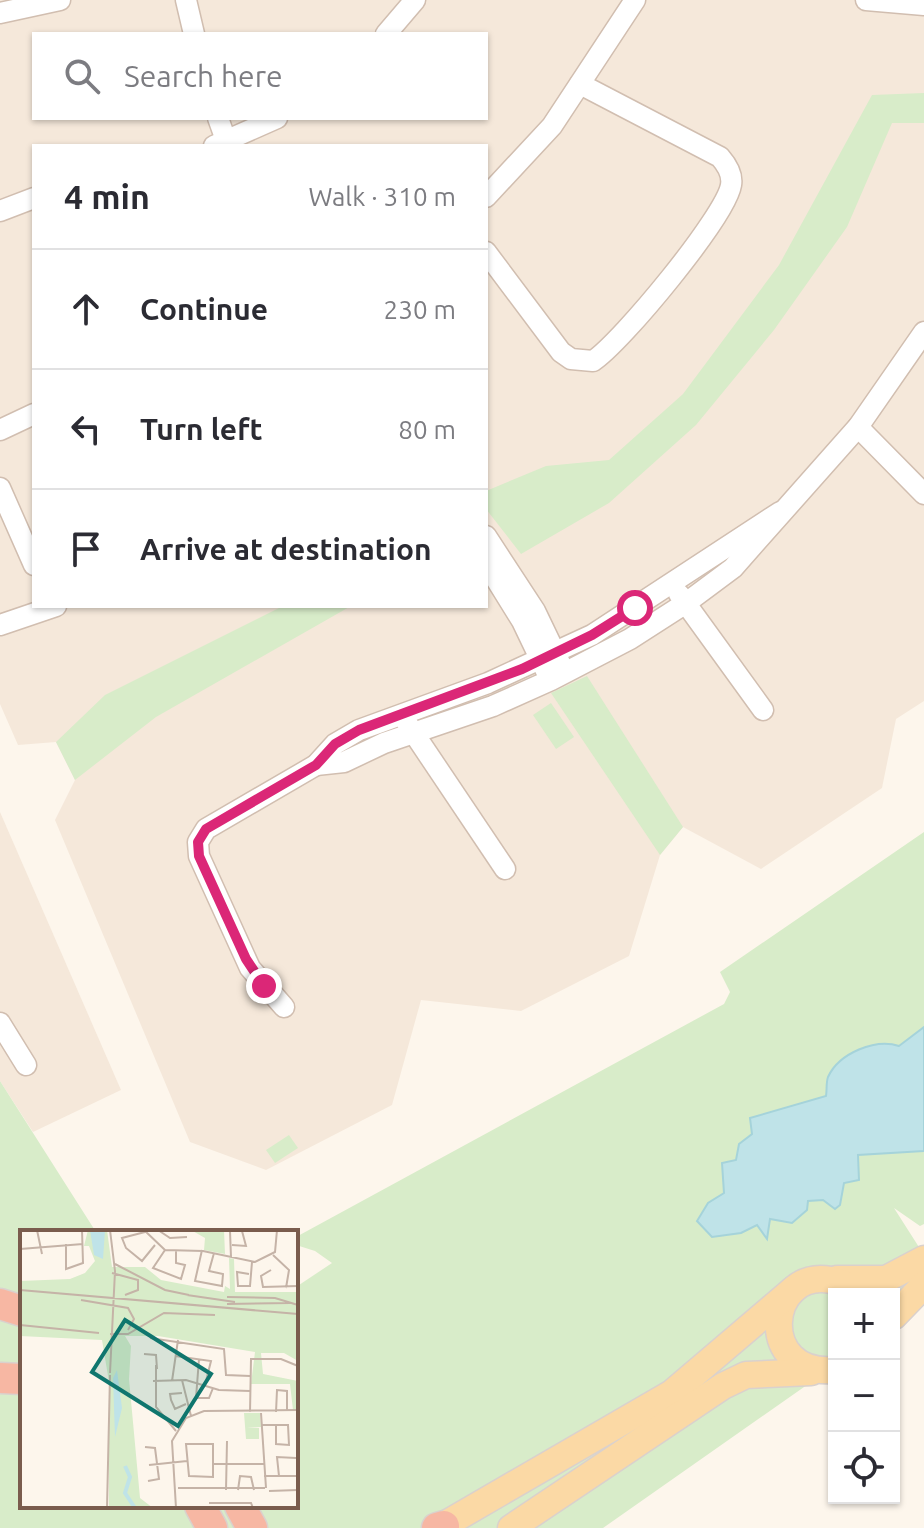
<!DOCTYPE html>
<html lang="en">
<head>
<meta charset="utf-8">
<style>
  :root { --surface:#fff; --page:#f7f7f7; --text:#2b2b33; --muted:#7c7c81; --line:#e1e1e2 }
  body { margin:0; font-family:Ubuntu,sans-serif; background:var(--page); color:var(--text) }
  .controls { position:absolute; right:24px; bottom:24px; display:grid; overflow:hidden; border-radius:0px; box-shadow:0 2px 6px #0004 }
  .controls button { width:72px; height:72px; display:grid; place-items:center; padding:0; border:0; border-bottom:2px solid var(--line); background:var(--surface); color:var(--text); font:40px sans-serif }
  .stop { position:absolute; width:24px; height:24px; margin:-18px; border:6px solid #db2777; border-radius:50%; background:#fff }
  .stop.end { background:#db2777; border-color:#fff; box-shadow:0 2px 8px #0008 }
  .list { margin:0; padding:0; list-style:none }
  h2 { display:flex; justify-content:space-between; align-items:center; height:104px; margin:0; padding:0 32px; font-size:34px }
  h2 small { font-size:26px; font-weight:400; color:var(--muted) }
  .list li { display:grid; grid-template-columns:52px 1fr auto; gap:24px; align-items:center; box-sizing:border-box; height:120px; padding:0 32px; border-top:2px solid var(--line) }
  .list b { display:block; font-size:30px; white-space:nowrap }
  .list em { font-size:26px; font-style:normal; color:var(--muted) }
  .icon { flex:none; width:44px; height:44px; fill:none; stroke:currentColor; stroke-width:2; stroke-linecap:round; stroke-linejoin:round }
  .map { position:relative; flex:none; width:924px; height:1528px; overflow:hidden }
  .search { position:absolute; background:var(--surface); box-shadow:0 2px 6px #0004; left:32px; top:32px; width:456px; height:88px; display:flex; align-items:center; gap:20px; box-sizing:border-box; padding:0 28px; border-radius:0px; color:var(--muted); font-size:30px }
  .panel { position:absolute; background:var(--surface); box-shadow:0 2px 6px #0004; left:32px; top:144px; width:456px; height:464px; border-radius:0px }
  .map>svg:first-child { display:block }
  .residential { fill:#f5e8da; fill-rule:evenodd }
  .green { fill:#d8ecc9 }
  .water { fill:#bfe3e8; stroke:#a5d3da; stroke-width:2 }
  .lines { fill:none; stroke-linecap:round; stroke-linejoin:round }
  .minor-casing { stroke:#d1beb0; stroke-width:23 }
  .major-casing { stroke:#dad1cd; stroke-width:29 }
  .highway-casing { stroke:#dad1cd; stroke-width:33 }
  .minor { stroke:#fff; stroke-width:20 }
  .major { stroke:#fbd9a5; stroke-width:26 }
  .highway { stroke:#f7b7a3; stroke-width:30 }
  .route { stroke:#db2777; stroke-width:10 }
  .inset-river { fill:none; stroke:#bfe3e8; stroke-width:4 }
  .inset-road { fill:none; stroke:#c5b3a7; stroke-width:2 }
  .view { fill:#0f766e; fill-opacity:0.15; stroke:#0f766e; stroke-width:4 }
  .inset-edge { fill:none; stroke:#7a5c4d; stroke-width:4 }
</style>
</head>
<body>
<div class="map">
<svg width="924" height="1528" viewBox="0 0 924 1528">
  <rect width="100%" height="100%" fill="#fdf6ec"/>
  <!-- residential -->
  <g class="residential">
    <path d="M0,0H924V701L896,719L882,788L761,869L683,827L660,855L629,956L521,1011L421,1000L392,1105L266,1170L190,1142L55,820L75,780L56,742L18,745L0,704ZM34,34H486V118H34ZM34,146H486V606H34Z"/>
    <polygon points="0,812 121,1090 33,1132 0,1081"/>
  </g>
  <!-- green -->
  <g class="green">
    <polygon points="924,93 924,123 892,123 847,227 774,330 696,425 609,503 521,554 486,509 486,491 546,466 609,460 683,394 779,265 872,95"/>
    <polygon points="283,606 351,606 156,717 75,780 56,742 105,695"/>
    <polygon points="587,676 683,827 660,855 551,693"/>
    <polygon points="551,703 574,737 556,749 533,715"/>
    <polygon points="924,832 924,1224 920,1226 894,1208 924,1255 894,1324 894,1294 834,1294 834,1366 603,1528 0,1528 0,1081 96,1232 22,1232 22,1506 296,1506 296,1287 332,1263 315,1251 296,1245 296,1237 724,1004 730,992 720,972"/>
    <polygon points="289,1135 298,1148 275,1163 266,1150"/>
  </g>
  <!-- water -->
  <path class="water" d="M924,1027V1151L858,1155L859,1180L844,1183L840,1205L835,1209L823,1200L808,1201L807,1210L792,1223L770,1219L767,1239L757,1225L741,1233L712,1237L697,1221L708,1203L724,1193L722,1163L736,1160L739,1144L752,1134L750,1118L826,1096C827,1091 826,1082 828,1077C839,1053 876,1038 899,1046Z"/>
  <g class="lines">
    <defs>
      <g id="minor">
        <polyline points="186,0 194,34"/>
        <polyline points="866,0 924,5"/>
        <polyline points="0,13 60,0"/>
        <polyline points="386,34 415,0"/>
        <polyline points="218,118 228,146"/>
        <polyline points="214,146 277,118"/>
        <polyline points="486,197 552,126 635,0"/>
        <polyline points="0,211 34,198"/>
        <path d="M486,252L561,352L571,359L593,361C621,343 726,216 731,185C733,174 727,165 720,157L580,84"/>
        <polyline points="858,427 924,494"/>
        <polyline points="0,430 34,414"/>
        <polyline points="0,488 34,565"/>
        <polyline points="486,536 535,611 560,663"/>
        <polyline points="486,563 522,621 546,671"/>
        <polyline points="679,594 763,710"/>
        <polyline points="0,625 56,606"/>
        <polyline points="407,723 505,869"/>
        <polyline points="316,765 344,762 384,743 493,706 551,680 630,639 686,603 733,568 858,427 924,332"/>
        <polyline points="284,1007 250,968 199,856 198,842 206,829 316,765 335,744 359,730 488,683 592,635 780,512"/>
        <polyline points="0,1023 26,1065"/>
      </g>
      <g id="major">
        <polyline points="837,1279 886,1279 924,1259"/>
        <polyline points="894,1316 924,1285"/>
        <path d="M834,1370C756,1376 766,1268 831,1280C841,1282 851,1286 858,1294"/>
        <polyline points="439,1528 672,1393 794,1289"/>
        <polyline points="511,1528 723,1386 746,1375 811,1372"/>
      </g>
      <g id="highway">
        <polyline points="0,1304 22,1311"/>
        <polyline points="0,1378 22,1379"/>
        <polyline points="200,1506 212,1528"/>
        <polyline points="240,1506 252,1528"/>
        <polyline points="437,1528 444,1526"/>
      </g>
    </defs>
    <!-- minor casing -->
    <use href="#minor" class="minor-casing"/>
    <!-- major casing -->
    <use href="#major" class="major-casing"/>
    <!-- highway casing -->
    <use href="#highway" class="highway-casing"/>
    <!-- minor -->
    <use href="#minor" class="minor"/>
    <!-- major -->
    <use href="#major" class="major"/>
    <!-- highway -->
    <use href="#highway" class="highway"/>
  </g>
  <g class="lines">
    <!-- route -->
    <polyline class="route" points="264,986 246,959 199,856 198,842 206,829 316,765 335,744 359,730 522,669 592,635 635,608"/>
  </g>
  <!-- overview -->
  <g transform="translate(20 1230)">
    <rect width="278" height="278" fill="#fdf6ec"/>
    <path d="M68,0H87L92,37H125L141,50L204,62L205,56L210,59L209,28L214,29L215,62H278V131L264,123H241L243,144L278,151V180H273L270,154H231L235,122L138,106H105L111,116L109,149L120,268L133,278H89V152L82,110L0,106V51L50,49L65,43L75,31L69,16H64ZM171,0H204L205,24L184,20L185,8ZM224,183H240L241,197H227L239,198V209H226Z" fill="#d8ecc9"/>
    <path d="M70,0H85L83,29L74,25ZM97,140L102,178L95,207L93,148Z" fill="#bfe3e8"/>
    <path class="inset-river" d="M105,236L110,247L105,263L115,278"/>
    <path class="inset-road" d="M17,0L22,24M90,0L95,41L90,143M124,0L145,20L183,21L235,32L255,22L257,0M138,0L150,8L167,7M125,2L102,8L106,18L122,31L135,15M46,14V39L63,33L62,0M0,19L63,14M145,20L133,38L161,49L165,35L156,33V21M182,20L175,51L202,56L203,44L189,41L194,23M253,25L269,40L266,58M211,27L210,1H222L226,16L212,15M95,34L145,60L169,65M251,40L241,46L243,57L278,56M92,43L118,50V60L105,65M229,44L217,42L218,56H230L232,32M0,60L278,84M167,65L215,72M207,67L255,68L278,75M61,70L108,78L114,89L108,100M207,74L270,73M0,95L79,103M90,104H108L144,83L195,85M130,108L204,119L206,145L230,146M124,124L136,125L137,139M155,126L191,131L185,155M179,129L176,168H189L193,158M136,135V177L156,201M162,150L171,186M133,151L166,150L199,160L230,161M152,151L158,110M162,163L150,164L151,170L155,179L166,174M230,182L231,129H261L278,136M256,182L257,160L267,161V181M241,183L246,258M242,195H268L269,215L256,214V195M166,214H193V247L169,246ZM125,217L135,218L139,249L128,251M194,234H244M129,235L167,231M244,246H278M259,246L257,227L276,228M158,258H245M206,260L207,211M218,260L220,246L231,247L234,260M249,261L278,260M189,273H231L233,278M87,278L90,145M156,278L152,211L166,188L184,181L278,180"/>
    <path class="view" d="M105,90L191,144L158,196L72,142Z"/>
    <rect width="278" height="278" class="inset-edge"/>
  </g>
</svg>
<div class="controls">
<button>+</button>
<button>−</button>
<button><svg class="icon" aria-label="locate" viewBox="0 0 24 24"><circle cx="12" cy="12" r="6"/><path d="M12 2v4M12 18v4M2 12h4M18 12h4"/></svg></button>
</div>
<div class="stop" style="left:635px;top:608px"></div>
<div class="stop end" style="left:264px;top:986px"></div>
<div class="search"><svg class="icon" aria-label="search" viewBox="0 0 24 24"><circle cx="10" cy="10" r="6"/><path d="M15 15l6 6"/></svg>Search here</div>
<section class="panel">
<h2>4 min<small>Walk · 310 m</small></h2>
<ul class="list">
<li><svg class="icon" aria-label="ahead" viewBox="0 0 24 24"><path d="M12 20V5M6 11l6-6 6 6"/></svg><div><b>Continue</b></div><em>230 m</em></li>
<li><svg class="icon" aria-label="left" viewBox="0 0 24 24"><path d="M17 20v-9H6M10 6l-5 5 5 5"/></svg><div><b>Turn left</b></div><em>80 m</em></li>
<li><svg class="icon" aria-label="arrive" viewBox="0 0 24 24"><path d="M6 21V4h12l-3 4 3 4H6"/></svg><div><b>Arrive at destination</b></div></li>
</ul>
</section>
</div>
</body>
</html>
